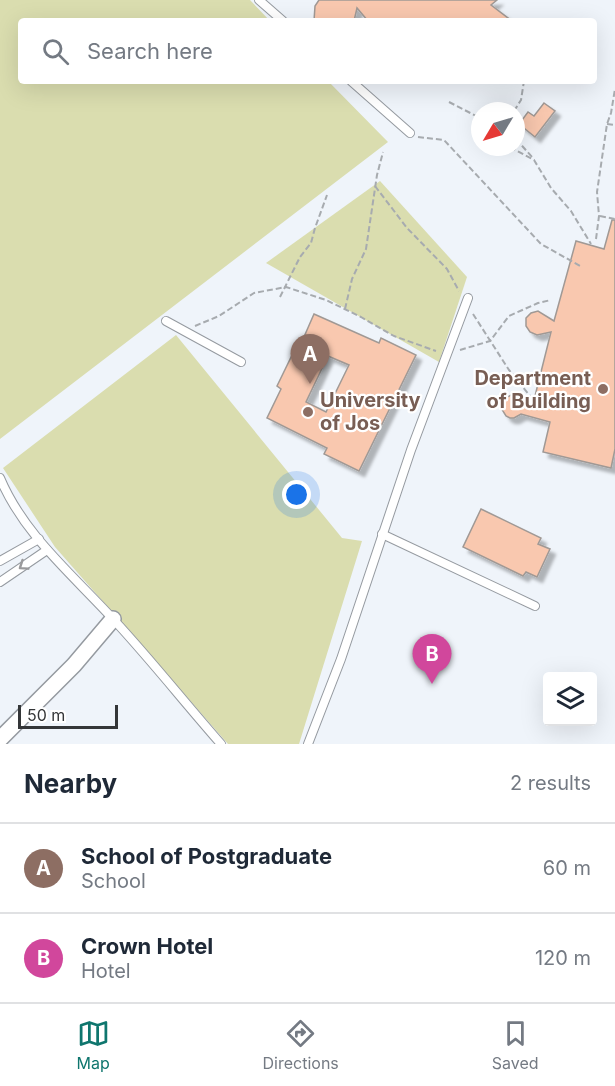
<!DOCTYPE html>
<html lang="en">
<head>
<meta charset="utf-8">
<style>
  :root { --surface:#fff; --page:#f6f6f7; --text:#1f2937; --muted:#747a83; --line:#e0e1e3; --accent:#0f766e }
  body { margin:0; font-family:Inter,sans-serif; background:var(--page); color:var(--text) }
  .controls { position:absolute; right:18px; bottom:18px; display:grid; overflow:hidden; border-radius:6px; box-shadow:0 6px 24px #0002 }
  .controls button { width:54px; height:54px; display:grid; place-items:center; padding:0; border:0; border-bottom:2px solid var(--line); background:var(--surface); color:var(--text); font:30px sans-serif }
  .compass { position:absolute; left:471px; top:102px; width:54px; height:54px; border-radius:50%; background:var(--surface); box-shadow:0 6px 24px #0002; rotate:232deg }
  .scale { position:absolute; left:18px; bottom:15px; width:100px; box-sizing:border-box; padding-left:6px; border:3px solid #343638; border-top:0; font-size:16px; line-height:21px; white-space:nowrap; color:#343638; -webkit-text-stroke:4px #fff; paint-order:stroke }
  .you { position:absolute; left:297px; top:495px; width:21px; height:21px; margin:-15px; border:4px solid #fff; border-radius:50%; background:#1a73e8; box-shadow:0 0 0 9px #1a73e833 }
  .badge { display:grid; place-items:center; width:39px; height:39px; border-radius:50%; background:var(--accent); color:#fff; font-size:20px; font-weight:700 }
  .pin { position:absolute; translate:-50% -50px; filter:drop-shadow(0 2px 3px #0008) }
  .pin::after { content:''; position:absolute; top:32px; width:21px; height:18px; background:inherit; clip-path:polygon(0 0,100% 0,50% 100%) }
  .list { margin:0; padding:0; list-style:none }
  h2 { display:flex; justify-content:space-between; align-items:center; height:78px; margin:0; padding:0 24px; font-size:26px }
  h2 small { font-size:20px; font-weight:400; color:var(--muted) }
  .list li { display:grid; grid-template-columns:39px 1fr auto; gap:18px; align-items:center; box-sizing:border-box; height:90px; padding:0 24px; border-top:2px solid var(--line) }
  .list b { display:block; font-size:22px; white-space:nowrap }
  .list p { margin:0; font-size:20px; white-space:nowrap; color:var(--muted) }
  .list em { font-size:20px; font-style:normal; color:var(--muted) }
  .icon { flex:none; width:33px; height:33px; fill:none; stroke:currentColor; stroke-width:2; stroke-linecap:round; stroke-linejoin:round }
  .map { position:relative; flex:none; width:615px; height:744px; overflow:hidden }
  .search { position:absolute; background:var(--surface); box-shadow:0 6px 24px #0002; left:18px; right:18px; top:18px; height:66px; display:flex; align-items:center; gap:15px; box-sizing:border-box; padding:0 21px; border-radius:6px; color:var(--muted); font-size:22px }
  .sheet { height:258px; background:var(--surface) }
  nav { display:flex; justify-content:space-around; align-items:center; box-sizing:border-box; height:84px; border-top:2px solid var(--line); background:var(--surface); font-size:16px; color:var(--muted) }
  nav a { display:grid; justify-items:center; gap:3px }
  nav .on { color:var(--accent) }
  .map>svg:first-child { display:block }
  .green { fill:#daddaf }
  .building { fill:#f9c8af; stroke:#a09995; stroke-width:1.5; fill-rule:evenodd; filter:url(#shadow) }
  .lines { fill:none; stroke-linecap:round; stroke-linejoin:round }
  .service-casing { stroke:#959aa0; stroke-width:10 }
  .minor-casing { stroke:#959aa0; stroke-width:18 }
  .path { stroke:#a7abaf; stroke-width:2; stroke-dasharray:6 3; stroke-linecap:butt }
  .service { stroke:#fff; stroke-width:8 }
  .minor { stroke:#fff; stroke-width:15 }
  .oneway { stroke:#9a9a9c }
  .education-dot { fill:#8d6e63; stroke:#fff; stroke-width:2 }
  .labels { text-anchor:middle; stroke-width:4.5; stroke-linejoin:round; paint-order:stroke }
  .education-label { font-size:20px; font-weight:bold; fill:#785e54; stroke:#fff; text-anchor:end }
</style>
</head>
<body>
<div class="map">
<svg width="615" height="744" viewBox="0 0 615 744">
  <defs>
    <filter id="shadow"><feDropShadow dx="5.5" dy="5.5" stdDeviation="1.5" flood-color="#0004"/></filter>
  </defs>
  <rect width="100%" height="100%" fill="#eff4fa"/>
  <!-- green -->
  <g class="green">
    <polygon points="0,0 250,0 270,21 21,21 21,81 328,81 388,142 0,439"/>
    <polygon points="380,181 467,277 439,362 266,263"/>
    <polygon points="176,335 342,538 362,541 299,744 228,744 55,547 3,468"/>
  </g>
  <!-- building -->
  <g class="building">
    <polygon points="319,0 497,0 491,5 512,21 368,21 357,8 354,21 314,21 315,6"/>
    <polygon points="544,103 555,111 535,137 519,124 528,112 534,116"/>
    <polygon points="612,220 615,220 615,449 611,468 543,452 550,422 521,414 514,418 510,418 506,416 501,408 504,399 511,395 533,404 551,332 537,335 530,332 526,326 526,318 531,313 538,311 554,321 576,241 604,249"/>
    <path d="M314,314L379,343L381,338L416,355L359,471L324,454L327,448L267,418L281,389L277,386L297,345L300,346ZM328,356L349,365L326,412L306,402Z"/>
    <polygon points="481,509 541,538 538,544 550,549 537,577 526,572 523,576 463,547"/>
  </g>
  <g class="lines">
    <defs>
      <g id="service">
        <polyline points="259,0 283,21"/>
        <polyline points="351,81 410,133"/>
        <polyline points="166,321 241,362"/>
        <path d="M0,478C24,535 73,575 114,620C151,660 185,703 221,744"/>
        <polyline points="382,534 535,606"/>
        <polyline points="0,561 39,539"/>
        <polyline points="0,582 47,550"/>
        <polyline points="308,744 341,659 411,450 468,298"/>
      </g>
      <polyline id="minor" points="0,739 74,665 113,619"/>
    </defs>
    <!-- service casing -->
    <use href="#service" class="service-casing"/>
    <!-- minor casing -->
    <use href="#minor" class="minor-casing"/>
    <!-- path -->
    <g class="path">
      <polyline points="449,102 480,118"/>
      <polyline points="514,111 521,100 524,81"/>
      <polyline points="607,124 615,125"/>
      <polyline points="418,137 444,140 541,244 582,267"/>
      <polyline points="516,139 532,157"/>
      <polyline points="510,147 534,160 551,188 571,211 591,244"/>
      <polyline points="375,186 407,228 447,269 459,291"/>
      <polyline points="600,216 615,219"/>
      <polyline points="596,239 599,216 597,192 607,124 611,113 615,89"/>
      <polyline points="280,297 300,257 311,243 315,228 327,195"/>
      <polyline points="345,309 352,279 366,249 377,175 383,152"/>
      <polyline points="473,314 509,370 530,396"/>
      <polyline points="195,326 219,316 254,293 286,287 326,300 361,317 394,336 436,351"/>
      <polyline points="460,350 490,341 509,316 538,303 551,300"/>
    </g>
    <!-- service -->
    <use href="#service" class="service"/>
    <!-- minor -->
    <use href="#minor" class="minor"/>
  </g>
  <!-- one-way arrows -->
  <defs><path id="oneway-chevron" d="M-2-3.5L2.5 0L-2 3.5" fill="none" stroke-width="1.6" stroke-linecap="round" stroke-linejoin="round" transform="scale(1.5)"/></defs>
  <use class="oneway" href="#oneway-chevron" transform="translate(23 566) rotate(146)"/>
  <!-- markers -->
  <g class="education-dot">
    <circle cx="603" cy="389" r="6"/>
    <circle cx="308" cy="412" r="6"/>
  </g>
  <g class="labels">
    <!-- education labels -->
    <g class="education-label">
      <text x="591" y="385">Department<tspan x="591" dy="23">of Building</tspan></text>
      <text x="320" y="407" text-anchor="start">University<tspan x="320" dy="23">of Jos</tspan></text>
    </g>
  </g>
</svg>
<div class="controls">
<button><svg class="icon" aria-label="layers" viewBox="0 0 24 24"><path d="M12 4l9 5-9 5-9-5zM3 14l9 5 9-5"/></svg></button>
</div>
<svg class="compass" viewBox="-18 -18 36 36"><path d="M0-13l5 13h-10z" fill="#e53935"/><path d="M0 13l5-13h-10z" fill="#747a83"/></svg>
<div class="scale">50 m</div>
<div class="you"></div>
<div class="pin badge" style="left:310px;top:384px;background:#8d6e63">A</div>
<div class="pin badge" style="left:432px;top:684px;background:#d1479c">B</div>
<div class="search"><svg class="icon" aria-label="search" viewBox="0 0 24 24"><circle cx="10" cy="10" r="6"/><path d="M15 15l6 6"/></svg>Search here</div>
</div>
<section class="sheet">
<h2>Nearby<small>2 results</small></h2>
<ul class="list">
<li><span class="badge" style="background:#8d6e63">A</span><div><b>School of Postgraduate</b><p>School</p></div><em>60 m</em></li>
<li><span class="badge" style="background:#d1479c">B</span><div><b>Crown Hotel</b><p>Hotel</p></div><em>120 m</em></li>
</ul>
</section>
<nav>
<a class="on"><svg class="icon" aria-label="map" viewBox="0 0 24 24"><path d="M3 6l6-2 6 2 6-2v14l-6 2-6-2-6 2zM9 4v14M15 6v14"/></svg>Map</a>
<a><svg class="icon" aria-label="directions" viewBox="0 0 24 24"><path d="M12 3l9 9-9 9-9-9zM9 14v-3h6M13 9l2 2-2 2"/></svg>Directions</a>
<a><svg class="icon" aria-label="saved" viewBox="0 0 24 24"><path d="M7 4h10v16l-5-4-5 4z"/></svg>Saved</a>
</nav>
</body>
</html>
